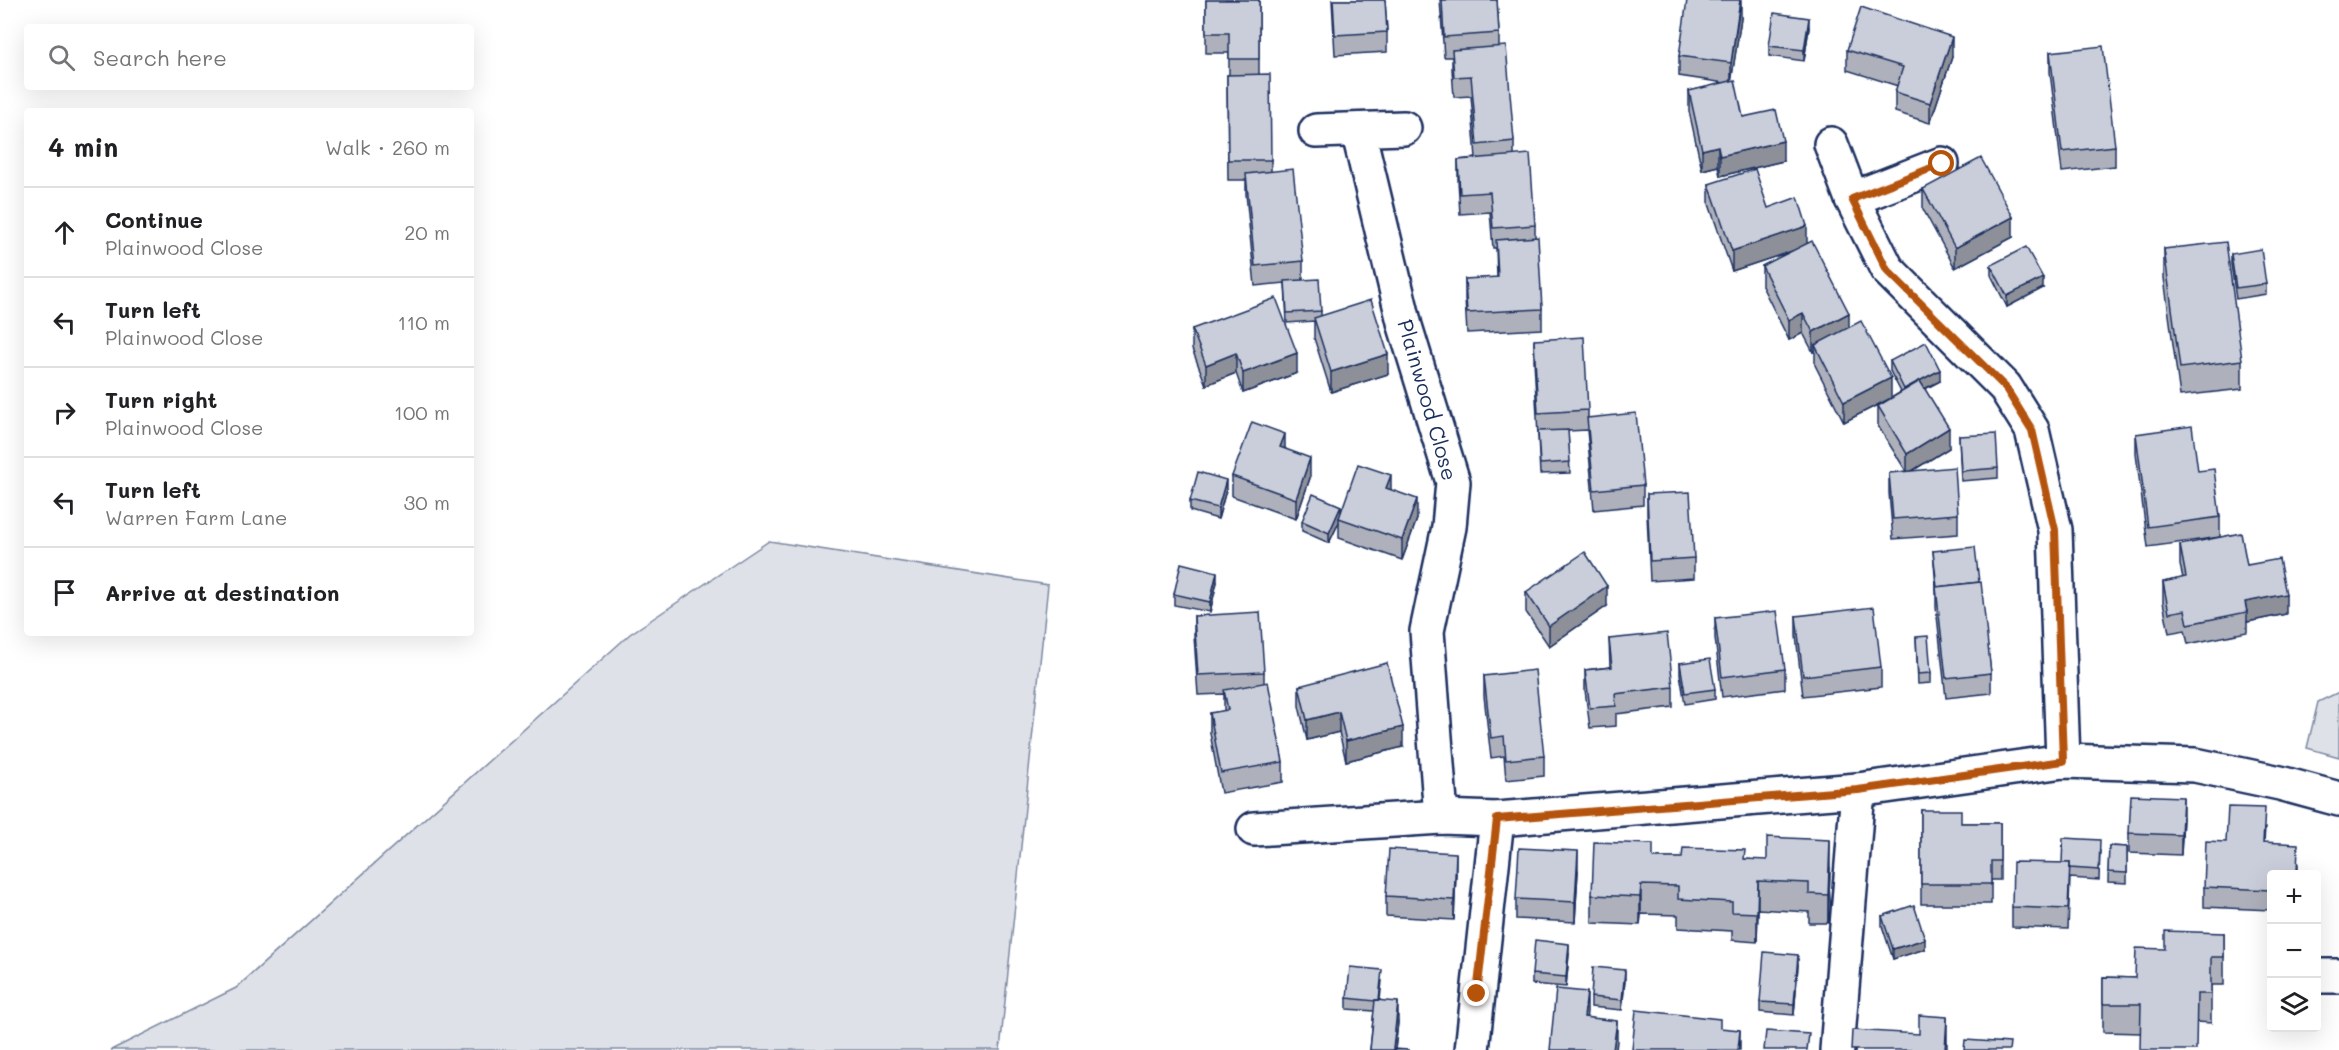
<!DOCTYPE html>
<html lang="en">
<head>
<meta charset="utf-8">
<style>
  :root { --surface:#fff; --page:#f2f2f2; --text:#202124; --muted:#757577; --line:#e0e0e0 }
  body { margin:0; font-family:Mali,sans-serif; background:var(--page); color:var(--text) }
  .controls { position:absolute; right:18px; bottom:18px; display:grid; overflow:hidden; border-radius:6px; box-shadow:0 6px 24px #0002 }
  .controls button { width:54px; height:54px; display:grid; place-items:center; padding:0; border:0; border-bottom:2px solid var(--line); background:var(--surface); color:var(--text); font:30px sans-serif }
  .stop { position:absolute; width:18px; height:18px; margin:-14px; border:4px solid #b45309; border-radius:50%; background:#fff }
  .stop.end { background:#b45309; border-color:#fff; box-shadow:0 2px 6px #0008 }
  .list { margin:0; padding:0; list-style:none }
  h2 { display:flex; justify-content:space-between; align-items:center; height:78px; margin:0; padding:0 24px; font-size:26px }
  h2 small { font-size:20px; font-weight:400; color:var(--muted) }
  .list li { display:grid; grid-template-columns:39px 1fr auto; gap:18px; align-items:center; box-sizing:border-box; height:90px; padding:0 24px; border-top:2px solid var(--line) }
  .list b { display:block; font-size:22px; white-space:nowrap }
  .list p { margin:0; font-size:20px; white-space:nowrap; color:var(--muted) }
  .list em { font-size:20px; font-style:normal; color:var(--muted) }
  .icon { flex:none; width:33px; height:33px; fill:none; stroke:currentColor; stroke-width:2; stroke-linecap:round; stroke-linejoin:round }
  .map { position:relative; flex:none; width:2339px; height:1050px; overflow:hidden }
  .search { position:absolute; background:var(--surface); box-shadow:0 6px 24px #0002; left:24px; top:24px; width:450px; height:66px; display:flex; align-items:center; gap:15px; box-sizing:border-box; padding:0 21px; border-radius:6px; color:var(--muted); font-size:22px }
  .panel { position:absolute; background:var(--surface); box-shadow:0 6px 24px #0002; left:24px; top:108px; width:450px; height:528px; border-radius:6px }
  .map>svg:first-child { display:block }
  .green { fill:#dee1e7; stroke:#7c88a2; stroke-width:1.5 }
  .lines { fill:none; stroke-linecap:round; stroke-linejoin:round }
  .minor-casing { stroke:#1b2f5e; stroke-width:38 }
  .minor { stroke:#fff; stroke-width:33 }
  .wall { fill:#aeb1bb; stroke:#1b2f5e; stroke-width:1.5 }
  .shaded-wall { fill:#8d9099; stroke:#1b2f5e; stroke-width:1.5 }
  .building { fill:#caceda; stroke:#1b2f5e; stroke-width:1.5 }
  .route { stroke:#b45309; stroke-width:8 }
  .labels { text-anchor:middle; stroke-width:4.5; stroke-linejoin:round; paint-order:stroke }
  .street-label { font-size:21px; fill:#1b2f5e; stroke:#fff }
</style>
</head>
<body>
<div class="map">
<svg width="2339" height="1050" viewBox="0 0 2339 1050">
  <rect width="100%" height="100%" fill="#fff"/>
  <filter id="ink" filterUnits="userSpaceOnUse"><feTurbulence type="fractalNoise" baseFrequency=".0167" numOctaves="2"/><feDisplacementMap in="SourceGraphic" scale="12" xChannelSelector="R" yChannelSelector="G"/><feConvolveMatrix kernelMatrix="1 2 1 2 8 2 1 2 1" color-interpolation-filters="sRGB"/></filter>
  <g filter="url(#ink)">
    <!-- green -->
    <g class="green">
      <polygon points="769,541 1048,585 1000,1050 111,1050 236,988 630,634"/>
      <polygon points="2339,692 2339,757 2307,748 2318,702"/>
    </g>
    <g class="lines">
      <defs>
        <g id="minor">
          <polyline points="1358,130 1405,326 1453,482 1449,527 1427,631 1441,817"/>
          <polyline points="1316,131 1404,128"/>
          <polyline points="1831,144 1852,199"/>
          <polyline points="1942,164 1852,199 1887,269 2005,387 2032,430 2055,530 2063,761"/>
          <polyline points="1254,829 1441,817 1497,819 1858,790 2063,761 2195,765 2280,783 2339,799"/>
          <polyline points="2316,976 2339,976"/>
          <polyline points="1472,1050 1497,819"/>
          <polyline points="1837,1050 1858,790"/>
        </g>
      </defs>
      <!-- minor casing -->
      <use href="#minor" class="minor-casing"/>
      <!-- minor -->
      <use href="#minor" class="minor"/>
    </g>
    <!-- wall -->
    <g class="wall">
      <polygon points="1206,0 1259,0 1259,75 1271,160 1271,172 1303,261 1303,280 1321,311 1321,316 1388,374 1331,392 1314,338 1314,321 1287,323 1285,283 1255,286 1246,194 1246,180 1228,180 1227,75 1229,75 1229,53 1206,53"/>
      <polygon points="1332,0 1385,0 1387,32 1387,52 1335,55"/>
      <polygon points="1440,0 1497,0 1499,33 1499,46 1514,141 1514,156 1535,225 1535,237 1542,309 1542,329 1467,333 1465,299 1465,279 1497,278 1496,248 1493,248 1490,212 1460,214 1458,180 1458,160 1476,158 1471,96 1454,97 1452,70 1452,57 1444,57"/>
      <polygon points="1741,18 1731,81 1743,117 1783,161 1720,176 1718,166 1702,170 1689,111 1689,91 1725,83 1679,76 1679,56"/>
      <polygon points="1809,28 1804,61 1769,56 1769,46"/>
      <polygon points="1847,50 1952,57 1930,123 1895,112 1895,92 1898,86 1847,70"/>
      <polygon points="2050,52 2115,146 2115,166 2062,172 2050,72"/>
      <polygon points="1709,184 1768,208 1807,243 1849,327 1891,398 1844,422 1815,365 1815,351 1813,352 1803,333 1789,340 1762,286 1762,266 1792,251 1732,271 1709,204"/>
      <polygon points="1923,189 2013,237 1955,268 1923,209"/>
      <polygon points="2164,249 2242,360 2242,389 2180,396 2164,278"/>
      <polygon points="2231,254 2266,284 2266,294 2236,299 2231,264"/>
      <polygon points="1991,265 2043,288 2007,307 1991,275"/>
      <polygon points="1192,329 1297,373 1243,393 1236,373 1206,385 1192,349"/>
      <polygon points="1534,340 1588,410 1588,418 1643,485 1643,505 1594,510 1587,430 1568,431 1570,473 1540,474 1534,360"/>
      <polygon points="1890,361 1940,381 1925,389 1949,448 1912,471 1958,514 1958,534 1893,539 1889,493 1889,473 1906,471 1878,426 1878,406 1901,392 1890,371"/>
      <polygon points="2136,434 2198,471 2220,517 2220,537 2148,547 2136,454"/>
      <polygon points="1959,436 1998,468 1998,478 1961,481"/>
      <polygon points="1285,448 1310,478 1296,519 1232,496 1232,476"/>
      <polygon points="1226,490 1218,519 1190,511 1190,501"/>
      <polygon points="1391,490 1417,519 1402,560 1339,538 1339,522 1329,543 1302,531 1302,521 1341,511"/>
      <polygon points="1647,494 1694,558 1694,578 1650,581 1647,514"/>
      <polygon points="2180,545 2247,565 2286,614 2247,622 2247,632 2188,644 2185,630 2169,633 2163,602 2163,582 2183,578 2180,565"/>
      <polygon points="1933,551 1979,582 1991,673 1991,693 1946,698 1936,607 1936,587"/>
      <polygon points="1217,582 1210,612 1174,605 1174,594"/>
      <polygon points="1526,592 1607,606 1549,646 1526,612"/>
      <polygon points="1194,616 1264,672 1264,682 1283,762 1283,782 1221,793 1210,733 1210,713 1224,711 1224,694 1198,695 1194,636"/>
      <polygon points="1796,616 1881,667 1881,687 1803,696 1796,636"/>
      <polygon points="1715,618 1785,669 1785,689 1722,697 1715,638"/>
      <polygon points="1916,637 1931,673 1931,683 1918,684"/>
      <polygon points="1609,639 1673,687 1673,707 1616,714 1616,726 1590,728 1585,690 1585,670 1610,667"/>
      <polygon points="1680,663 1715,689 1715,699 1685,704 1680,674"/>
      <polygon points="1484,676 1544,756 1544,776 1506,780 1504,756 1491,758 1484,696"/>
      <polygon points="1299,686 1403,747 1346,761 1339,732 1307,740 1299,706"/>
      <polygon points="1921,810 1961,823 2000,823 2000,880 1991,880 1991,904 1921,904"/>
      <polygon points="2183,817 2181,855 2129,853 2129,833"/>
      <polygon points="2265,828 2264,842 2298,864 2298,874 2271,874 2271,910 2204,907 2204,887 2226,842"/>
      <polygon points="2109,846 2127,847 2127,883 2108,882"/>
      <polygon points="2100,851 2099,880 2070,878 2068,929 2012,927 2012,907 2062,863"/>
      <polygon points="1653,858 1745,859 1830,868 1828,923 1809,923 1809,912 1758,909 1757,942 1732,940 1732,931 1678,928 1678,915 1641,914 1640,925 1592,923 1592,895"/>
      <polygon points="1578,871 1575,922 1516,919 1516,899"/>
      <polygon points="1456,873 1454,920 1386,916 1386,896"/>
      <polygon points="1882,916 1925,949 1893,959 1882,926"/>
      <polygon points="2224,933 2224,985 2211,985 2211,1023 2197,1022 2141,1033 2103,1032 2103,977 2135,978 2165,949"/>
      <polygon points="1569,954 1566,987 1532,984 1532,974"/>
      <polygon points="1798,965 1794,1015 1760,1012 1760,1002"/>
      <polygon points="1625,980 1622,1010 1591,1007 1591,997"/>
      <polygon points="1382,981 1380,1000 1398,1022 1395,1049 1370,1050 1374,1011 1347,1009 1347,998"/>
    </g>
    <!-- shaded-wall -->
    <g class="shaded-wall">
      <polygon points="1741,0 1741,18 1731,83 1731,63"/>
      <polygon points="1809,18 1809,28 1804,61 1804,50"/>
      <polygon points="1952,37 1952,57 1930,123 1930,103"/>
      <polygon points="1783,141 1783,161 1720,176 1720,156"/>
      <polygon points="1718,146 1718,166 1702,170 1702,150"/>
      <polygon points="2013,217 2013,237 1955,268 1955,248"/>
      <polygon points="1807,226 1807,246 1732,271 1732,251"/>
      <polygon points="2043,278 2043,288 2007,307 2007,296"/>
      <polygon points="1803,313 1803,333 1789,340 1789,320"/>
      <polygon points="1849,313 1849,333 1815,345 1815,351 1813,352 1813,332"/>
      <polygon points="1236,353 1236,373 1206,385 1206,365"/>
      <polygon points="1297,353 1297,373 1243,393 1243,373"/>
      <polygon points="1388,354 1388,374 1331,392 1331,372"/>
      <polygon points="1940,370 1940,381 1904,399 1904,389"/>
      <polygon points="1891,378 1891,398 1844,422 1844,402"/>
      <polygon points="1949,428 1949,448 1907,474 1907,454"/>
      <polygon points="1285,434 1285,454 1280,447"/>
      <polygon points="1310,458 1310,478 1296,519 1296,499"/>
      <polygon points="1391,475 1391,495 1386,488"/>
      <polygon points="1226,480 1226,490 1218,519 1218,508"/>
      <polygon points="1417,499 1417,519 1402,560 1402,540"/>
      <polygon points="1341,506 1341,517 1339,518 1339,522 1329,543 1329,533"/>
      <polygon points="1217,572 1217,582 1210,612 1210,602"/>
      <polygon points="1607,586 1607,606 1549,646 1549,626"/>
      <polygon points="2286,594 2286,614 2247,622 2247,612 2245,602"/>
      <polygon points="1339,712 1339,732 1307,740 1307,720"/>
      <polygon points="1403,727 1403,747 1346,761 1346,741"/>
      <polygon points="2183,797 2183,817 2181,855 2181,835"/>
      <polygon points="1830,840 1830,868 1828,923 1828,895"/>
      <polygon points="1578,851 1578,871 1575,922 1575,902"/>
      <polygon points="1456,853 1456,873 1454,920 1454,900"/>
      <polygon points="1758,881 1758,909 1757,942 1757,913"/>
      <polygon points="1641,885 1641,914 1640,925 1640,897"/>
      <polygon points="1925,939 1925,949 1893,959 1893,949"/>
      <polygon points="1569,944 1569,954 1566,987 1566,977"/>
      <polygon points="1798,955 1798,965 1794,1015 1794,1004"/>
      <polygon points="1625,970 1625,980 1622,1010 1622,1000"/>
      <polygon points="1587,992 1587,1012 1584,1037 1584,1017"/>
      <polygon points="1398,1002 1398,1022 1395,1050 1393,1050"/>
      <polygon points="1947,1017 1947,1050 1945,1050"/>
      <polygon points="1617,1021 1617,1041 1616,1050 1613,1050"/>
      <polygon points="1740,1030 1740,1050 1738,1050"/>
    </g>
    <!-- building -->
    <g class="building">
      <polygon points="1206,0 1259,0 1259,59 1229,59 1229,33 1206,33"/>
      <polygon points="1333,0 1385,0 1387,32 1335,35"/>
      <polygon points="1442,0 1497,0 1499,33 1444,37"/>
      <polygon points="1687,0 1740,0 1731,63 1679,56"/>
      <polygon points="1861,7 1952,37 1930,103 1895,92 1903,67 1847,50"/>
      <polygon points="1774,13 1809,18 1804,50 1769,46"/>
      <polygon points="1506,46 1514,141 1477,145 1471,76 1454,77 1452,50"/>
      <polygon points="2103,46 2115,146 2062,152 2050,52"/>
      <polygon points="1270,74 1271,160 1228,160 1227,75"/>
      <polygon points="1735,80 1743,117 1776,110 1783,141 1720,156 1718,146 1702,150 1689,91"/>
      <polygon points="1530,154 1535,225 1493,228 1490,192 1460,194 1458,160"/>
      <polygon points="1981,158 2013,217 1955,248 1923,189"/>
      <polygon points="1293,169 1303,261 1255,266 1246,174"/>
      <polygon points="1755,169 1768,208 1798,197 1807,226 1732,251 1709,184"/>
      <polygon points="1538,237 1542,309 1467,313 1465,279 1498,277 1496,240"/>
      <polygon points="1812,241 1849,313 1813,332 1803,313 1789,320 1762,266"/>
      <polygon points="2226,242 2242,360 2180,368 2164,249"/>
      <polygon points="2026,247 2043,278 2007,296 1991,265"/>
      <polygon points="2261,249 2266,284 2236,288 2231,254"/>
      <polygon points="1319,279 1321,311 1287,313 1285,281"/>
      <polygon points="1276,298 1297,353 1243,373 1236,353 1206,365 1192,329"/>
      <polygon points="1371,300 1388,354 1331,372 1314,318"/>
      <polygon points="1861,321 1891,378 1844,402 1815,345"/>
      <polygon points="1584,337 1588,410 1538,413 1534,340"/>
      <polygon points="1926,342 1940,370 1904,389 1890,361"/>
      <polygon points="1920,381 1949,428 1907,454 1878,406"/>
      <polygon points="1636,413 1643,485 1594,490 1587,418"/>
      <polygon points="1252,422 1285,434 1280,447 1310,458 1296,499 1232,476"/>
      <polygon points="2192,426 2198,471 2214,469 2220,517 2148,527 2136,434"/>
      <polygon points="1568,430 1570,462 1540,464 1538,431"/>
      <polygon points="1996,434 1998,468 1961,471 1959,436"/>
      <polygon points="1358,464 1391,475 1386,488 1417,499 1402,540 1339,518"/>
      <polygon points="1955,467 1958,514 1893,519 1889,473"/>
      <polygon points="1198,472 1226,480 1218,508 1190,501"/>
      <polygon points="1690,492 1694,558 1650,561 1647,494"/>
      <polygon points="1313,494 1341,506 1329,533 1302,521"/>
      <polygon points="2241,533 2247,565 2279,559 2286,594 2245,602 2247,612 2188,624 2185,610 2169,613 2163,582 2186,577 2180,545"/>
      <polygon points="1975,547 1979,582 1937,587 1933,551"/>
      <polygon points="1585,552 1607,586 1549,626 1526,592"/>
      <polygon points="1181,563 1217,572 1210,602 1174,594"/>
      <polygon points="1981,582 1991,673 1946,678 1936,587"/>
      <polygon points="1874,607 1881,667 1803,676 1796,616"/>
      <polygon points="1777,611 1785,669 1722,677 1715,618"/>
      <polygon points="1260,612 1264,672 1198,675 1194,616"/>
      <polygon points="1667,633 1673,687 1615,694 1616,706 1590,708 1585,670 1612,667 1609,639"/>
      <polygon points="1928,636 1931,673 1918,674 1916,637"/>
      <polygon points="1710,659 1715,689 1685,693 1680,663"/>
      <polygon points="1387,663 1403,727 1346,741 1339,712 1307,720 1299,686"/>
      <polygon points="1535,670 1544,756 1506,760 1504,736 1491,738 1484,676"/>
      <polygon points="1268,682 1283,762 1221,773 1210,713 1228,710 1224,690"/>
      <polygon points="2131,795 2183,797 2181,835 2129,833"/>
      <polygon points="2228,807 2265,808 2263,842 2298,844 2297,874 2271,874 2271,890 2204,887 2206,841 2226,842"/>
      <polygon points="1921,810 1961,810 1961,823 2000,823 2000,861 1991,861 1991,884 1921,884"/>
      <polygon points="1767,837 1830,840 1828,895 1809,894 1809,883 1758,881 1757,913 1732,912 1732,902 1678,899 1678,886 1641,885 1640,897 1592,895 1594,842 1653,844 1653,858 1682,858 1683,848 1745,850 1744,859 1767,860"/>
      <polygon points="2063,838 2100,840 2099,870 2070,868 2070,863 2062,863"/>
      <polygon points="2109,846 2127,847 2127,873 2108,872"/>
      <polygon points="1519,848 1578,851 1575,902 1516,899"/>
      <polygon points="1389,849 1456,853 1454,900 1386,896"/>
      <polygon points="2013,862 2070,863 2068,909 2012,907"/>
      <polygon points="1914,905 1925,939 1893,949 1882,916"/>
      <polygon points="2165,931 2224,933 2224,957 2211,957 2211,994 2197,994 2196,1050 2140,1050 2141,1004 2103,1004 2103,977 2135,978 2136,948 2165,949"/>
      <polygon points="1535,940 1569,944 1566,977 1532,974"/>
      <polygon points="1764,952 1798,955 1794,1004 1760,1002"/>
      <polygon points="1350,967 1382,970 1379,1000 1375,1000 1375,1001 1347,998"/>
      <polygon points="1593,967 1625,970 1622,1000 1591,997"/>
      <polygon points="1556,989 1587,992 1584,1017 1617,1021 1613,1050 1550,1050"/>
      <polygon points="1375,1000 1398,1002 1393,1049 1409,1050 1370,1050"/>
      <polygon points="1636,1010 1720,1019 1720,1028 1740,1030 1738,1050 1632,1050"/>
      <polygon points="1919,1015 1947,1017 1945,1050 1851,1050 1852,1030 1919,1034"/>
      <polygon points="1766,1031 1809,1034 1807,1050 1764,1050"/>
      <polygon points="1965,1040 2010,1043 2009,1050 1964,1050"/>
    </g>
  </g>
  <g class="lines" filter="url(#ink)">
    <!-- route -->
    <polyline class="route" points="1477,994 1497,819 1858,790 2063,761 2055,530 2032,430 2005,387 1887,270 1852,199 1942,164"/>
  </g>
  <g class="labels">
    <!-- street labels -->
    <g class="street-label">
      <text transform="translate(1427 400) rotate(74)" y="7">Plainwood Close</text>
    </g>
  </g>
</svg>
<div class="controls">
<button>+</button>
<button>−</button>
<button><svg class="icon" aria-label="layers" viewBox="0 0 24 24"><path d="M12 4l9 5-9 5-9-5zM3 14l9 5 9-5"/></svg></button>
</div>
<div class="stop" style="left:1942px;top:164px"></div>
<div class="stop end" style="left:1477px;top:994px"></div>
<div class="search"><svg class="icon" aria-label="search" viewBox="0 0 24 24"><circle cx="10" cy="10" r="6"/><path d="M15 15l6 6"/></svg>Search here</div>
<section class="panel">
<h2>4 min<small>Walk · 260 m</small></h2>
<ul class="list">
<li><svg class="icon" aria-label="ahead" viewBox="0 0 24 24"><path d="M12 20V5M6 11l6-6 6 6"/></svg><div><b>Continue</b><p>Plainwood Close</p></div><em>20 m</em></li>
<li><svg class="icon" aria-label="left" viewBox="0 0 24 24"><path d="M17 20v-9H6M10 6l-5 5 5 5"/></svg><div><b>Turn left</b><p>Plainwood Close</p></div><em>110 m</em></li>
<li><svg class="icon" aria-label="right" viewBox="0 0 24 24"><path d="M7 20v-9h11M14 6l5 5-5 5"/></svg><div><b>Turn right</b><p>Plainwood Close</p></div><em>100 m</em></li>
<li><svg class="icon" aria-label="left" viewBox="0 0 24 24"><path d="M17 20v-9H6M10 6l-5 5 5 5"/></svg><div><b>Turn left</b><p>Warren Farm Lane</p></div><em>30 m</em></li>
<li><svg class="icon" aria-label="arrive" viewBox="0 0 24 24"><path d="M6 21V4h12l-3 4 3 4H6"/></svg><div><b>Arrive at destination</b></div></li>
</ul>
</section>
</div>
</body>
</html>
